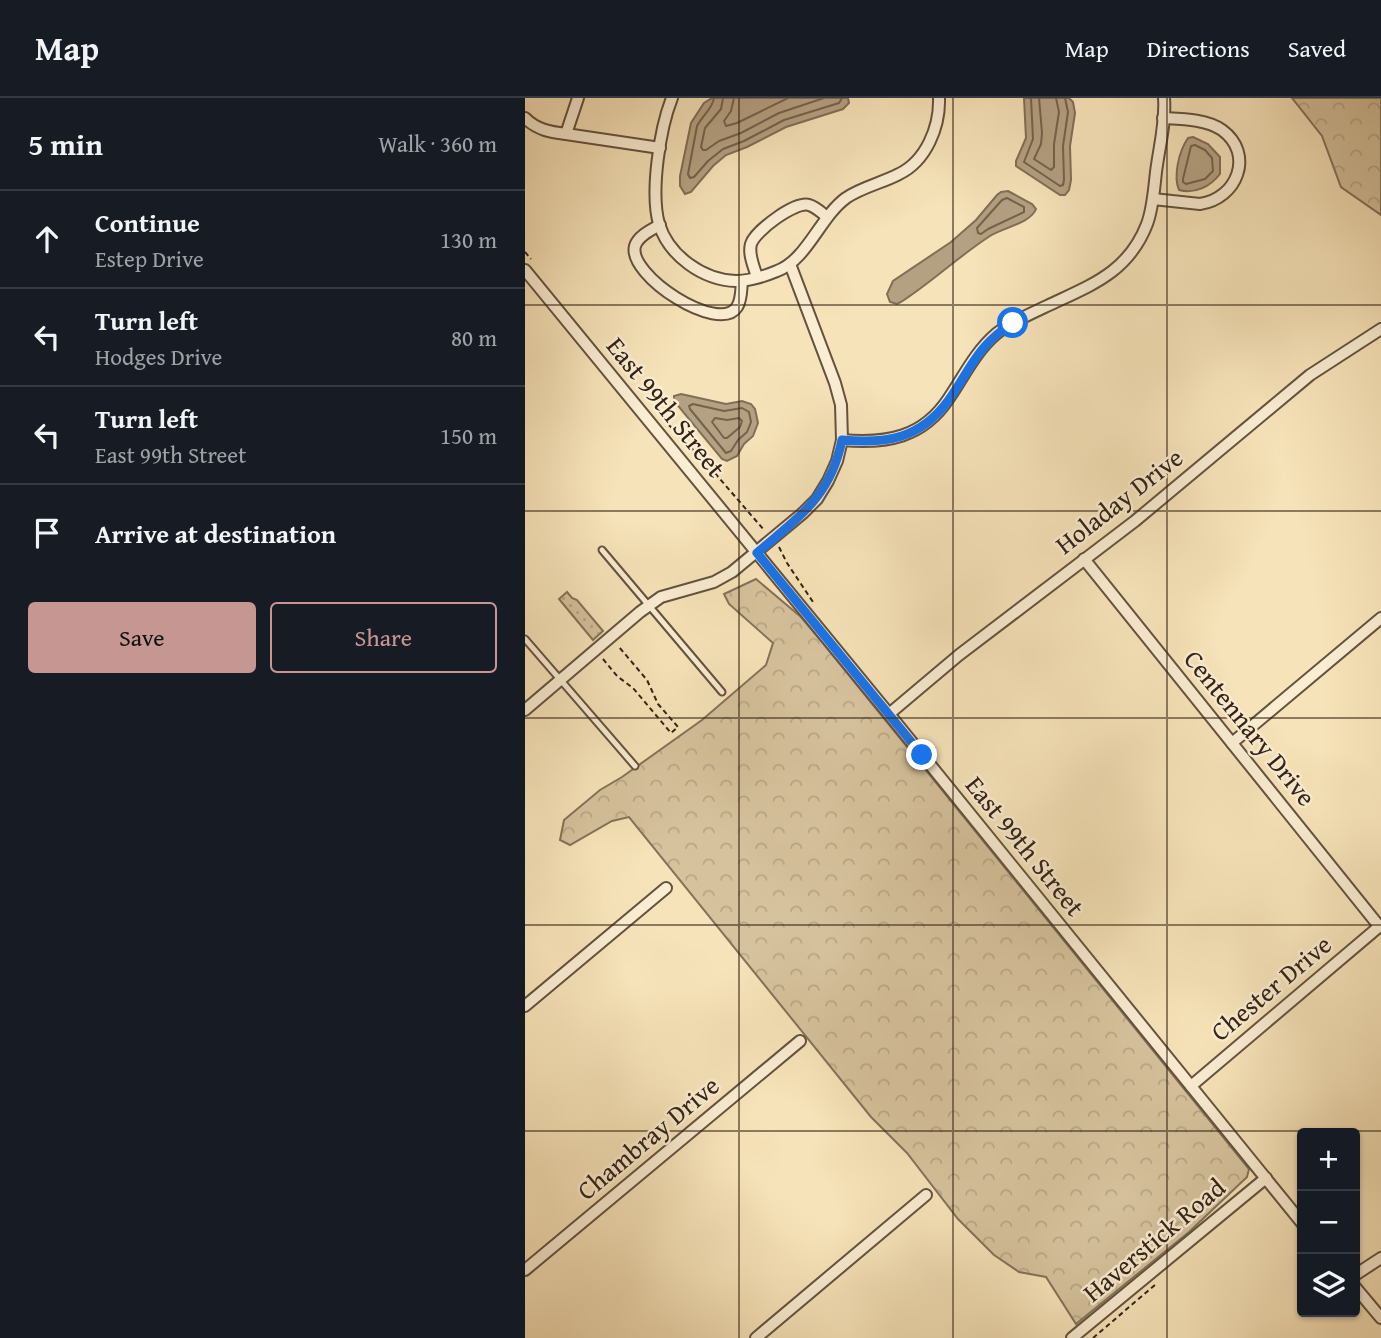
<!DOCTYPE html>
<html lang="en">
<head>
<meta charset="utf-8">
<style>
  :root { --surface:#171b24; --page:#20242c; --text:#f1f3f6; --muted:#9ea1a6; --line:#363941; --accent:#c59692 }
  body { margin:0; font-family:"Gentium Book Plus",serif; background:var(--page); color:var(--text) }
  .controls { position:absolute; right:21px; bottom:21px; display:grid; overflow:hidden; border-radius:7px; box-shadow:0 2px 5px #0004 }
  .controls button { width:63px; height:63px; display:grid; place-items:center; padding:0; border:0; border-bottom:2px solid var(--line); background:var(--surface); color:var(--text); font:35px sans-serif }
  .stop { position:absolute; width:21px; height:21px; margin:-16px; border:5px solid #1a73e8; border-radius:50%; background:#fff }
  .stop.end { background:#1a73e8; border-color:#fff; box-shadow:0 2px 7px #0008 }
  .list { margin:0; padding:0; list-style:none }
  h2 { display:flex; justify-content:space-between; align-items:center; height:91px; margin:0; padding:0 28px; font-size:30px }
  h2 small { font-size:23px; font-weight:400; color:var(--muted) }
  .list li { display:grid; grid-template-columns:46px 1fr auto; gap:21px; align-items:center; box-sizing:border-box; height:98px; padding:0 28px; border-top:2px solid var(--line) }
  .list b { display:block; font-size:26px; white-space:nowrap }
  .list p { margin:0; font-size:23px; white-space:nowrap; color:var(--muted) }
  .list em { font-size:23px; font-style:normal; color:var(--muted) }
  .actions { display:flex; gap:14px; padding:21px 28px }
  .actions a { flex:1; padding:16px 0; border:2px solid var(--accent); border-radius:7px; text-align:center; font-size:24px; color:var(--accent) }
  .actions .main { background:var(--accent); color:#111 }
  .icon { flex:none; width:38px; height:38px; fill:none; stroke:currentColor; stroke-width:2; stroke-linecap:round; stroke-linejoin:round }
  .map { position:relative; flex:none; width:856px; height:1240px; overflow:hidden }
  header { display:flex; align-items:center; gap:42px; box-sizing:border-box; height:98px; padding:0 35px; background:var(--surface); border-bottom:2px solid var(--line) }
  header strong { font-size:33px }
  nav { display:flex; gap:38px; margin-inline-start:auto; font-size:24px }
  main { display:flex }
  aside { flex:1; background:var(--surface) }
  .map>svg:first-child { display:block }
  .grass { fill:url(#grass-dots); stroke:#84725a; stroke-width:2 }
  .forest { fill:url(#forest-crowns); stroke:#84725a; stroke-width:2 }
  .water { fill:#b4a182; stroke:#806e57; stroke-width:2 }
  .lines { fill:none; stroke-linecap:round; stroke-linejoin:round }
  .shore { stroke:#74624c; stroke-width:2 }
  .service-casing { stroke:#64523f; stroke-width:9 }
  .minor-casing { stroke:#64523f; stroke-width:14 }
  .path { stroke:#332216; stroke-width:2; stroke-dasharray:5 3.5; stroke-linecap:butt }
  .service { stroke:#faedd2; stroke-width:5 }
  .minor { stroke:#faedd2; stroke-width:10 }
  .route { stroke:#1a73e8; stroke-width:9 }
  .grid { fill:none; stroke:#332216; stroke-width:2; stroke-opacity:0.55 }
  .labels { text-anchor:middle; stroke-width:5; stroke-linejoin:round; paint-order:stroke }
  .street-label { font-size:26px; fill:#332216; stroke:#faedd2 }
</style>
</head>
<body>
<header>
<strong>Map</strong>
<nav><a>Map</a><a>Directions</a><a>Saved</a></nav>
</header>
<main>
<aside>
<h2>5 min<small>Walk · 360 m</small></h2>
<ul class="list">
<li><svg class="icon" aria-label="ahead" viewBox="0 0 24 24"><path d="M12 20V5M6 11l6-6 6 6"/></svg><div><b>Continue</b><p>Estep Drive</p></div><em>130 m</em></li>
<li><svg class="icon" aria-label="left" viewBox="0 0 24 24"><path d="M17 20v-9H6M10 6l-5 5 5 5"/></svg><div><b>Turn left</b><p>Hodges Drive</p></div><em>80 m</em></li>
<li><svg class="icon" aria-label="left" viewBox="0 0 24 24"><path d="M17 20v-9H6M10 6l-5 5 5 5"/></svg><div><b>Turn left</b><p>East 99th Street</p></div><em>150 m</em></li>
<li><svg class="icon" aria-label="arrive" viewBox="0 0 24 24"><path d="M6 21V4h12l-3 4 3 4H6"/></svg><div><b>Arrive at destination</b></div></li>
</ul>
<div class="actions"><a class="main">Save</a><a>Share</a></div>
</aside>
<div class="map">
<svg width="856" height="1240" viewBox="0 0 856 1240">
  <defs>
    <pattern id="grass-dots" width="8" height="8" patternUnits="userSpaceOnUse" patternTransform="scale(1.75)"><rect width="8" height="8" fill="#d6c29d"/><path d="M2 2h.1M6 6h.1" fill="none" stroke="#b8a686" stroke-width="1.8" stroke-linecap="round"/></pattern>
    <pattern id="forest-crowns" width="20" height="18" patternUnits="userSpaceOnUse" patternTransform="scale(1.75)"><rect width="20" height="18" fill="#d6c29d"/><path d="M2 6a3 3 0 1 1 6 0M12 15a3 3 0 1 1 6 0" fill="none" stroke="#b8a686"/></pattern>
  </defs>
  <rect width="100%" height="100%" fill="#f7e3b9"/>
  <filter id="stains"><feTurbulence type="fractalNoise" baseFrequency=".00286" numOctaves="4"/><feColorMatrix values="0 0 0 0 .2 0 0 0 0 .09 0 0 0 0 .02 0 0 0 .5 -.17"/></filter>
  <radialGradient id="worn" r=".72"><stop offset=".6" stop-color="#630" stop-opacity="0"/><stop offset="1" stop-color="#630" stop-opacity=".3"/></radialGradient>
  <!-- grass -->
  <polygon class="grass" points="42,494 47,500 52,502 78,533 68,542 34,501"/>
  <!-- forest -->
  <g class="forest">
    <polygon points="767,0 856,0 856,117 816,89 797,38"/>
    <polygon points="231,481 276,519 297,544 724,1071 722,1079 664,1134 551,1226 521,1179 494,1174 469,1157 433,1121 382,1055 346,1019 104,719 87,723 45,747 35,742 39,722 75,692 97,679 177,622 241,567 248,545 204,506 199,496"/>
  </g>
  <!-- water -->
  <g class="water">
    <polygon points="187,0 323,0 324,5 318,11 261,29 222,49 201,57 188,68 166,94 160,96 155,88 155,78 166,25 179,5"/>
    <polygon points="499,0 544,0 548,4 550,15 545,48 546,82 544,92 540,97 535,97 491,68 491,63 501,40"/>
    <path d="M668,39L683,46L695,59V76C685,89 670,96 654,92C648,78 654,53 663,40Z"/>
    <path d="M483,93L507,106L511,111C506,125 477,130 465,138C434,158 407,184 376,204L372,206L365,204L362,196L368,183L426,144L451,122L472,97L476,94Z"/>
    <polygon points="156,296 201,306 217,303 226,306 230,311 233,325 228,338 219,346 212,358 202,363 197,361 149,303 149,298"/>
  </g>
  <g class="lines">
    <!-- shore -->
    <g class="shore">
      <path d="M189,0C188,10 177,18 172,28L163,76L165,80L169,79L183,63L198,51L219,43L259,22L314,5L317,0"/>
      <polyline points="198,0 196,11 180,30 176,49 178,52 181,52 194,43 216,35 254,15 299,0"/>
      <polyline points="209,0 206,13 199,23 201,28 212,25 263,0"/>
      <polyline points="506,0 508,41 499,64 535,88 538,87 539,82 538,48 543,14 540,0"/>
      <polyline points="514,0 517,35 516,46 509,61 526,72 529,69 529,46 534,14 531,0"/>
      <polygon points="670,47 680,52 687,60 688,73 680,81 661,86 658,84 658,81 666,48"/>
      <polygon points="482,100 499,109 499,114 463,131 456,136 453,135 452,130 477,102"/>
      <polygon points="168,306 199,313 217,310 224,314 226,324 222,334 213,342 206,353 201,355 165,311 164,308"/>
      <polygon points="214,320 217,323 215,329 202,340 199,340 187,324 190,320 202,322"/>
    </g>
    <defs>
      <g id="service">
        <polyline points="77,452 197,594"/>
        <polyline points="0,541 110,668"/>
      </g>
      <g id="minor">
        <path d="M147,0C135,30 125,94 134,126C144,158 178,182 211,183C223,183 240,178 252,173C282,162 295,119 321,100C337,89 357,85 374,76C401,63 415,29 414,0"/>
        <path d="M0,20C12,32 25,34 41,36L53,0"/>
        <polyline points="41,36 135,50"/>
        <path d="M628,101L675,106C712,101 730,56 697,32C681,21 657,21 638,20"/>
        <path d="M135,127C126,132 113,138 110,148C102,177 194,237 212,209C217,201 216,191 217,183"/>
        <polyline points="0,172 364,616 777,1125"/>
        <path d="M232,179C229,169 223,156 226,146C230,133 270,103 284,107C291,109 297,115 302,119"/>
        <path d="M317,342C361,346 398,340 424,300C439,278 450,254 471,236C486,224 505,216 522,208C566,187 603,175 622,126C628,110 629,91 631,74C634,50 641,24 639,0"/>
        <polyline points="559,461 854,828"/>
        <polyline points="0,612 115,514 136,499 189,484 207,474 278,415 292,401 303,383 312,363 317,342 316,307 310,285 265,166"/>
        <polyline points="364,616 434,557 610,423 785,277 856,231"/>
        <polyline points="707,645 856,520"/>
        <polyline points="0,908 141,790"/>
        <polyline points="666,988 856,827"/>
        <polyline points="0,1172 275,943"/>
        <polyline points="830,1177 856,1160"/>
        <polyline points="830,1189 856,1220"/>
        <polyline points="231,1240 401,1097"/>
        <polyline points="547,1240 741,1080"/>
      </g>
    </defs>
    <!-- service casing -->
    <use href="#service" class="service-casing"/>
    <!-- minor casing -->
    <use href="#minor" class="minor-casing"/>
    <!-- path -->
    <g class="path">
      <polyline points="0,154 6,161"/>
      <polyline points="137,320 182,366 239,432"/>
      <polyline points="254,449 262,465 288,504"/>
      <polyline points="78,561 92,578 108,590 146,635 153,629 133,606 122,582 94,549"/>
      <polyline points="568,1240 631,1186"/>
    </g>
    <!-- service -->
    <use href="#service" class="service"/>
    <!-- minor -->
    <use href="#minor" class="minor"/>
  </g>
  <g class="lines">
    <!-- route -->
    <path class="route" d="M397,657L232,455C273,419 305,400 317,342C361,346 395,341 423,303C445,272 453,246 488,225"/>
  </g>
  <!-- grid -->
  <path class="grid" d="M214,0V1240M428,0V1240M642,0V1240M0,207H856M0,413H856M0,620H856M0,827H856M0,1033H856"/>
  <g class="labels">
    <!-- street labels -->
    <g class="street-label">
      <text transform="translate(141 309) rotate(51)" y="9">East 99th Street</text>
      <text transform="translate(594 403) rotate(-38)" y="9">Holaday Drive</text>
      <text transform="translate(725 630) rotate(51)" y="9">Centennary Drive</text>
      <text transform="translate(500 748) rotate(51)" y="9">East 99th Street</text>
      <text transform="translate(746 890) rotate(-40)" y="9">Chester Drive</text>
      <text transform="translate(123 1040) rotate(-40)" y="9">Chambray Drive</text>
      <text transform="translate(629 1142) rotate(-40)" y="9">Haverstick Road</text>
    </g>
  </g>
  <rect width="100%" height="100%" filter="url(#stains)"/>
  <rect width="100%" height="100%" fill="url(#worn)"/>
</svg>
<div class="controls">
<button>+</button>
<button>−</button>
<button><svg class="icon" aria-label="layers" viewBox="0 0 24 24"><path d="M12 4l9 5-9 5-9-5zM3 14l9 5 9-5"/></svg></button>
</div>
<div class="stop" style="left:488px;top:225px"></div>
<div class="stop end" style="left:397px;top:657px"></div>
</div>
</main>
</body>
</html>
